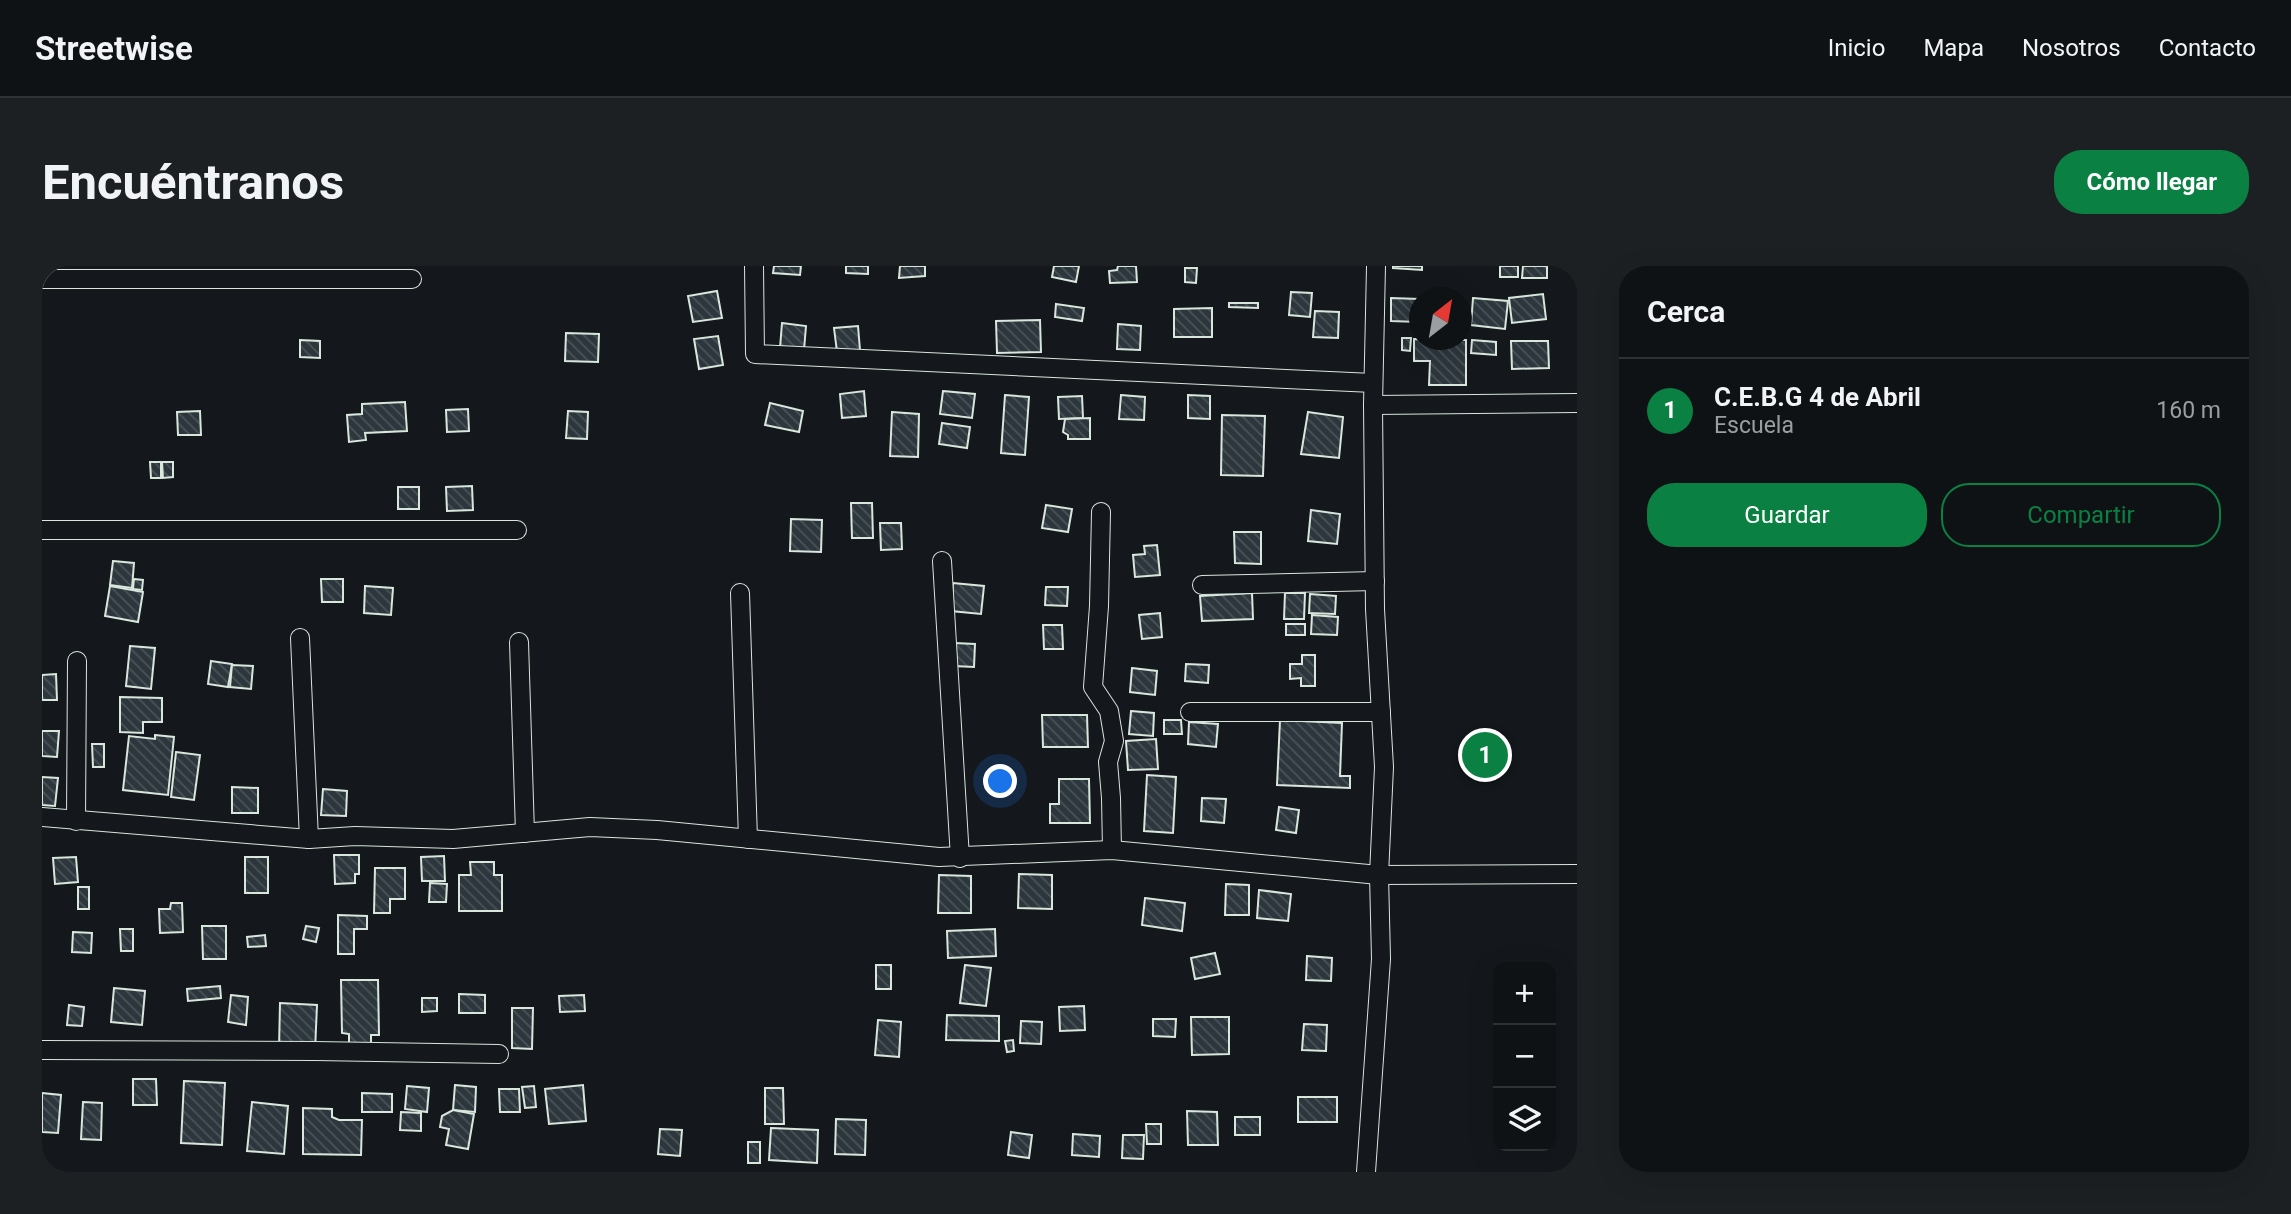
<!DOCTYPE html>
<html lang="es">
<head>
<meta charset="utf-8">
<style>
  :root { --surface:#0f1215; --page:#1d2022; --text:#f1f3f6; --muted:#9b9ea0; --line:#2f3234; --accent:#0b8043 }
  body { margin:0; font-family:Roboto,sans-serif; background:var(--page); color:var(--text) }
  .controls { position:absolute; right:21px; bottom:21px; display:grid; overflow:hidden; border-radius:14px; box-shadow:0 7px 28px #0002 }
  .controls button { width:63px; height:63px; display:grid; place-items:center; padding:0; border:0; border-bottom:2px solid var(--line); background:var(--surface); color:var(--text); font:35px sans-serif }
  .compass { position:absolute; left:1367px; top:21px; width:63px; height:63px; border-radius:50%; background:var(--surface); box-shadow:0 7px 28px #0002; rotate:31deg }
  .you { position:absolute; left:959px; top:516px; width:24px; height:24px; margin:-18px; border:5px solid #fff; border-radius:50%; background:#1a73e8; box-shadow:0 0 0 10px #1a73e833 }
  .badge { display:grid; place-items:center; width:46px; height:46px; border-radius:50%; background:var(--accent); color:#fff; font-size:23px; font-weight:700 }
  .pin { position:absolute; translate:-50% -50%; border:4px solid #fff; box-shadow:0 2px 7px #0006 }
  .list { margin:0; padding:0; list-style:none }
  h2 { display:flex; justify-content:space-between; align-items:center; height:91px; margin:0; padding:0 28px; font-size:30px }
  h2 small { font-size:23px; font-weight:400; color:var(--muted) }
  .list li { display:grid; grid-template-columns:46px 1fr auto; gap:21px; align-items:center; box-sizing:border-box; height:105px; padding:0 28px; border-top:2px solid var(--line) }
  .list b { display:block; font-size:26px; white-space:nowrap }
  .list p { margin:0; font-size:23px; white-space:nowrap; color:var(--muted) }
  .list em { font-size:23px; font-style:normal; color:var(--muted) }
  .actions { display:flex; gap:14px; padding:21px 28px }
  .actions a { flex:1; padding:16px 0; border:2px solid var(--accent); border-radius:28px; text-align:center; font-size:24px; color:var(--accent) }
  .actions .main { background:var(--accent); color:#fff }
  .icon { flex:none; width:38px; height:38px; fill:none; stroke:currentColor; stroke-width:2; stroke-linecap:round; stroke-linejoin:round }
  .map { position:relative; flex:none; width:1535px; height:906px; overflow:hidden; border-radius:28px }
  header { display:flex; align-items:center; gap:42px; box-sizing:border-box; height:98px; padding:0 35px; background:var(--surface); border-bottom:2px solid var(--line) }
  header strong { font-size:33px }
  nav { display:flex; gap:38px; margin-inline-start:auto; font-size:24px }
  .intro { display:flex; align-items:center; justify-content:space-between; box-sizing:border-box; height:168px; padding:0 42px }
  h1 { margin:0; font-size:49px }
  .button { padding:18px 32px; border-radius:28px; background:var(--accent); color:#fff; font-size:24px; font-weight:700 }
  main { display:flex; gap:42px; padding:0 42px }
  aside { flex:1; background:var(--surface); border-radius:28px; box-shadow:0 7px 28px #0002 }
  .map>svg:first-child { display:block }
  .building { fill:url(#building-back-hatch); stroke:#d8e6dc; stroke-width:2 }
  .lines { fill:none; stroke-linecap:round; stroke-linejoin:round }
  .minor-casing { stroke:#d8e6dc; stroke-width:20 }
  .minor { stroke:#14181c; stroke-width:18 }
</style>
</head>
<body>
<header>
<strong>Streetwise</strong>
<nav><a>Inicio</a><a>Mapa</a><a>Nosotros</a><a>Contacto</a></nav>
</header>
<div class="intro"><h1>Encuéntranos</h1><a class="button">Cómo llegar</a></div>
<main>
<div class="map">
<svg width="1535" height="906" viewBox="0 0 1535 906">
  <defs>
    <pattern id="building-back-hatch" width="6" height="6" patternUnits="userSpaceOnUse" patternTransform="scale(1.75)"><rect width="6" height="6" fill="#2c363c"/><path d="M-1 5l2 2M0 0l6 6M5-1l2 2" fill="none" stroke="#4a5358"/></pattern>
  </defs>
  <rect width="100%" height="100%" fill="#14181c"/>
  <!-- building -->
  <g class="building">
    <polygon points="732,0 759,0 758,9 731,7"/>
    <polygon points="804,0 826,0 826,8 804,7"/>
    <polygon points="858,0 883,0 883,10 857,12"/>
    <polygon points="1012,0 1037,0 1034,16 1010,11"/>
    <polygon points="1076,0 1094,0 1095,16 1068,17 1067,5 1075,4"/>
    <polygon points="1351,0 1380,0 1380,4 1351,2"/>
    <rect x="1458" y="0" width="18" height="11"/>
    <polygon points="1481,0 1505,0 1505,12 1480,12"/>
    <polygon points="1143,2 1155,2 1154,17 1143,16"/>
    <polygon points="675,25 680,52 651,56 646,30"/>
    <polygon points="1249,26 1270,27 1268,51 1247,49"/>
    <polygon points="1501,28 1504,53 1470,57 1467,32"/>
    <polygon points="1349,32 1377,33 1377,56 1349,55"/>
    <polygon points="1431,32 1466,35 1463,63 1429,59"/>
    <polygon points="1187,37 1216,37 1216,42 1187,41"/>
    <polygon points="1014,38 1042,42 1040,55 1013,51"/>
    <polygon points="1170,42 1170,71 1132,71 1132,43"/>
    <polygon points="1273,45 1297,46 1296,72 1271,71"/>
    <polygon points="998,54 999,86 955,87 954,55"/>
    <polygon points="740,57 764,60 762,84 738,82"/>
    <polygon points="1076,58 1099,60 1098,84 1075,83"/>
    <polygon points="816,60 818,84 795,86 792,62"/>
    <polygon points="524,67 557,68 556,96 523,95"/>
    <polygon points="676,70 681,99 657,103 652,73"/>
    <polygon points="1360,72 1369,72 1368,85 1360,84"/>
    <polygon points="1372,73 1424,74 1424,119 1387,119 1388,95 1372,95"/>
    <polygon points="258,74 278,75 278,92 258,91"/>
    <polygon points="1430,74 1454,76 1454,89 1429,87"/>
    <polygon points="1469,75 1506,75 1507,102 1470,103"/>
    <polygon points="822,125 824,150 800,152 798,128"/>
    <polygon points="901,125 933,128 930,152 898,148"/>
    <polygon points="963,129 987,131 983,189 959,187"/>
    <polygon points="1079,129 1103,131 1102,154 1077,153"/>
    <polygon points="1146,129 1168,130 1168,153 1146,152"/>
    <polygon points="1040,130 1041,152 1017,153 1016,131"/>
    <polygon points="363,136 365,165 323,167 324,174 307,176 305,149 320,148 320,138"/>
    <polygon points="728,137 761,145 757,166 723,159"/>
    <polygon points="426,143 427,165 405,166 404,144"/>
    <polygon points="158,145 159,169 136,169 135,146"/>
    <polygon points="526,145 546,146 545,173 524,172"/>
    <polygon points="850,146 877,148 876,191 848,190"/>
    <polygon points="1266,146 1301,151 1297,192 1259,188"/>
    <polygon points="1180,149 1223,150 1221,210 1179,209"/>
    <polygon points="1048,152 1048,173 1026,173 1026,169 1021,166 1023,153"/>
    <polygon points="900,157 928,161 925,182 897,178"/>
    <polygon points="108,196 119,196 119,212 109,212"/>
    <polygon points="120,196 131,196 131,211 121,212"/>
    <polygon points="430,220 431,244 405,245 404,221"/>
    <rect x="356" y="221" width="21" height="22"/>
    <polygon points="809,237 830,237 831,272 810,272"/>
    <polygon points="1004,239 1030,243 1026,266 1000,262"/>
    <polygon points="1269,244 1298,248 1295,278 1266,275"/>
    <polygon points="749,253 780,254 779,286 748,285"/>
    <polygon points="838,257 859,257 860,283 839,284"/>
    <polygon points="1192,266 1219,266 1219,298 1193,297"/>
    <polygon points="1115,279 1118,309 1093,311 1091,289 1103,288 1102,280"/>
    <polygon points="71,295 92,297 90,322 68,319"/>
    <polygon points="92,313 101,314 100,324 91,323"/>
    <polygon points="279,313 301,313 301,336 280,336"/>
    <polygon points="911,317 942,320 939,348 909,345"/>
    <polygon points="68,320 101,326 96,356 63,350"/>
    <polygon points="323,320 351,322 349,349 322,347"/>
    <polygon points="1004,321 1026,321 1025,340 1003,339"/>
    <polygon points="1210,327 1211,353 1160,355 1158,330"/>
    <polygon points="1243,327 1263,327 1262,353 1242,353"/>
    <polygon points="1268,328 1294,330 1293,348 1267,347"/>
    <polygon points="1118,347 1120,371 1100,373 1097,349"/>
    <polygon points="1270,349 1296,351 1295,369 1269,368"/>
    <rect x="1244" y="358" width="19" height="11"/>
    <polygon points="1001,359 1020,359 1021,383 1002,383"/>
    <polygon points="912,377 933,378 932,401 912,400"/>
    <polygon points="88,380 113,382 109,423 84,420"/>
    <polygon points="1260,389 1273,389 1273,420 1259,420 1259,412 1248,413 1248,398 1260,398"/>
    <polygon points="169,395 190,398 186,421 166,418"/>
    <polygon points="1144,398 1167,399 1166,417 1143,415"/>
    <polygon points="190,399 211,400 209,423 188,421"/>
    <polygon points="1090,402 1115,405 1113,429 1088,426"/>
    <polygon points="14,408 15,434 0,434 0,409"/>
    <polygon points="78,431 120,432 120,456 101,456 101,467 78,466"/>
    <polygon points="1089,445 1112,447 1111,470 1087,468"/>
    <polygon points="1000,449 1045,449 1046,481 1001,481"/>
    <polygon points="1122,454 1139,454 1140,468 1122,468"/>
    <polygon points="1238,454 1300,457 1298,510 1308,510 1308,522 1235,519"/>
    <polygon points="1147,456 1176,458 1174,481 1146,478"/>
    <polygon points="0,465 17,465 15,491 0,490"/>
    <polygon points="113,469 132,471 126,529 81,524 87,470 113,473"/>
    <polygon points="1114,473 1116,503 1086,504 1084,475"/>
    <polygon points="50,478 62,478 62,501 51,501"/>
    <polygon points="134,486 158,489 152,534 129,531"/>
    <polygon points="1105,509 1134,511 1131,567 1102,565"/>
    <polygon points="0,511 16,512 13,540 0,539"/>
    <polygon points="1017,513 1047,513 1048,557 1008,557 1008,538 1017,538"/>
    <polygon points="190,521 216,522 216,547 190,547"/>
    <polygon points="281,523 305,525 304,550 279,549"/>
    <polygon points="1160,532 1184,533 1182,557 1159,555"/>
    <polygon points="1237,541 1257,544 1254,567 1234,564"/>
    <polygon points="292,589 317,589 317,608 313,608 313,617 293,618"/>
    <polygon points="402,590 403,615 380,615 379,591"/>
    <polygon points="34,591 36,616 13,618 11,592"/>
    <rect x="203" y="591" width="23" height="36"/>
    <polygon points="428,596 452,596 452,609 460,609 460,645 417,645 417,609 429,609"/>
    <polygon points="333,602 363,602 363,633 348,633 348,647 332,647"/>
    <polygon points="977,608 1010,609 1010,643 976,642"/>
    <polygon points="897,609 929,610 929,647 896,647"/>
    <polygon points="388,617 405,618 404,636 387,636"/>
    <polygon points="1184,618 1207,619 1207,649 1183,649"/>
    <rect x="36" y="621" width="11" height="22"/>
    <polygon points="1217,624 1249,628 1246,655 1215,652"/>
    <polygon points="1103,632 1143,637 1140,665 1100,659"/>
    <polygon points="129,637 140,637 141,666 118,667 117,643 128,643"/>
    <polygon points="296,649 325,650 325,663 312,663 312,688 296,688"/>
    <polygon points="160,660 184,660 184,693 161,693"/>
    <polygon points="264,660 277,662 274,676 261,673"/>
    <polygon points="78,663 91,663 91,685 79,685"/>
    <polygon points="953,663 954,690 906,692 905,665"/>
    <polygon points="31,666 50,667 49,687 30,686"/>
    <polygon points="223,669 224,680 206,681 205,671"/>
    <polygon points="1173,687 1178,708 1153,713 1149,692"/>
    <polygon points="1265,690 1290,692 1289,715 1264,714"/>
    <rect x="834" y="699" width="15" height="24"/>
    <polygon points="923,699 949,702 944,740 918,737"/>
    <polygon points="299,714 336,714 337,769 329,769 329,782 307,782 307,768 300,767"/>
    <polygon points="178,720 179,732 146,735 145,723"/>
    <polygon points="72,722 103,725 100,759 69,756"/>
    <polygon points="417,728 443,729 443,747 417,747"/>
    <polygon points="189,729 206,731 204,759 186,756"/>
    <polygon points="542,729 543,745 518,746 517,730"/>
    <polygon points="380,732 395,732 395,745 380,746"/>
    <polygon points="238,737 275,739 273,785 237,783"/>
    <polygon points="27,739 42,741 40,760 25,759"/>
    <polygon points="1042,740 1043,764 1018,765 1017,741"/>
    <polygon points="470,742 491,742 490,783 470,782"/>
    <polygon points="905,749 957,750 957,775 904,774"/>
    <polygon points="1149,751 1187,751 1187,788 1150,789"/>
    <polygon points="1111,753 1134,753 1133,771 1111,770"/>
    <polygon points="836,754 859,756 857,791 833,789"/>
    <polygon points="979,755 1000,756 999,778 978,777"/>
    <polygon points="1262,758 1285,759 1284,785 1260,784"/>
    <polygon points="971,774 972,785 965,786 963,775"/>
    <polygon points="91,813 114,813 115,839 91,839"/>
    <polygon points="142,815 183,817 180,879 139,877"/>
    <polygon points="413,819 434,821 433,846 411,844"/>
    <polygon points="541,819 544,855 507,858 503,823"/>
    <polygon points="365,820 387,822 385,846 363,843"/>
    <polygon points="492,820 494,841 483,842 480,821"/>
    <polygon points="723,822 741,822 742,858 723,858"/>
    <polygon points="457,823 477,823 478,846 458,846"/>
    <polygon points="0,827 19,829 16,867 0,866"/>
    <polygon points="320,827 350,828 350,846 320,846"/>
    <rect x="1256" y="831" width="39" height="25"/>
    <polygon points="41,836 60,837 59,874 39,873"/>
    <polygon points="210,836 246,840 242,888 205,885"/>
    <polygon points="261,842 290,843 290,851 297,854 320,854 319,889 261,888"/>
    <polygon points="411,844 432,848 426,883 404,879 407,863 398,861 400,850"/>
    <polygon points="1145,845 1175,846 1176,879 1146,879"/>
    <polygon points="359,846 379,847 379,865 358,864"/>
    <rect x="1193" y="851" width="25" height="18"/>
    <polygon points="794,853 824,854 823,889 793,888"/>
    <polygon points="1104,858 1119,858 1119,878 1105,878"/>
    <polygon points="729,862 776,864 775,897 727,894"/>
    <polygon points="618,863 640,864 638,890 616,888"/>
    <polygon points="969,866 990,869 987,892 966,889"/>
    <polygon points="1031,868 1058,870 1057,891 1030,889"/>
    <polygon points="1081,869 1102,869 1101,893 1080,892"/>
    <rect x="706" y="876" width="12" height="21"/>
  </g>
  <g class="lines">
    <defs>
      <g id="minor">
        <polyline points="712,0 713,88 1331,117"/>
        <polyline points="0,13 370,13"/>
        <polyline points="1331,139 1535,137"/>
        <polyline points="1059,246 1057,340 1051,421 1067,445 1072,475 1066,496 1069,532 1070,584"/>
        <polyline points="0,264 475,264"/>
        <polyline points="900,295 918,592"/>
        <polyline points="1160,319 1333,315"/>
        <polyline points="698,327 706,573"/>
        <polyline points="258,372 267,573"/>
        <polyline points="477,376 483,567"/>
        <polyline points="1148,446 1339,446"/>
        <polyline points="0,551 267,573 313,570 411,573 548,561 615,564 897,591 1070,584 1337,609 1342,501 1333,343 1331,139 1334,0"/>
        <polyline points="34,555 35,395"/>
        <polyline points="0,784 273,785 457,788"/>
        <polyline points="1324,906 1339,693 1337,609 1535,608"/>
      </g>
    </defs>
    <!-- minor casing -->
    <use href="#minor" class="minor-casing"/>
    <!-- minor -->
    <use href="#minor" class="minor"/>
  </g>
</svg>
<div class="controls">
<button>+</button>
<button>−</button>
<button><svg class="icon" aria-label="layers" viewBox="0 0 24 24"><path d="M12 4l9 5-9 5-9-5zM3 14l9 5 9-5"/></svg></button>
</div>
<svg class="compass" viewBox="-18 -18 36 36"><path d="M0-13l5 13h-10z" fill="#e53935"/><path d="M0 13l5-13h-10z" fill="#9b9ea0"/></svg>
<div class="you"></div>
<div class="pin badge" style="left:1443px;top:489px">1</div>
</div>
<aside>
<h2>Cerca<small></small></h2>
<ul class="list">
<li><span class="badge">1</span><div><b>C.E.B.G 4 de Abril</b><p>Escuela</p></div><em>160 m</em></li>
</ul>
<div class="actions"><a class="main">Guardar</a><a>Compartir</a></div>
</aside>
</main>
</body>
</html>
